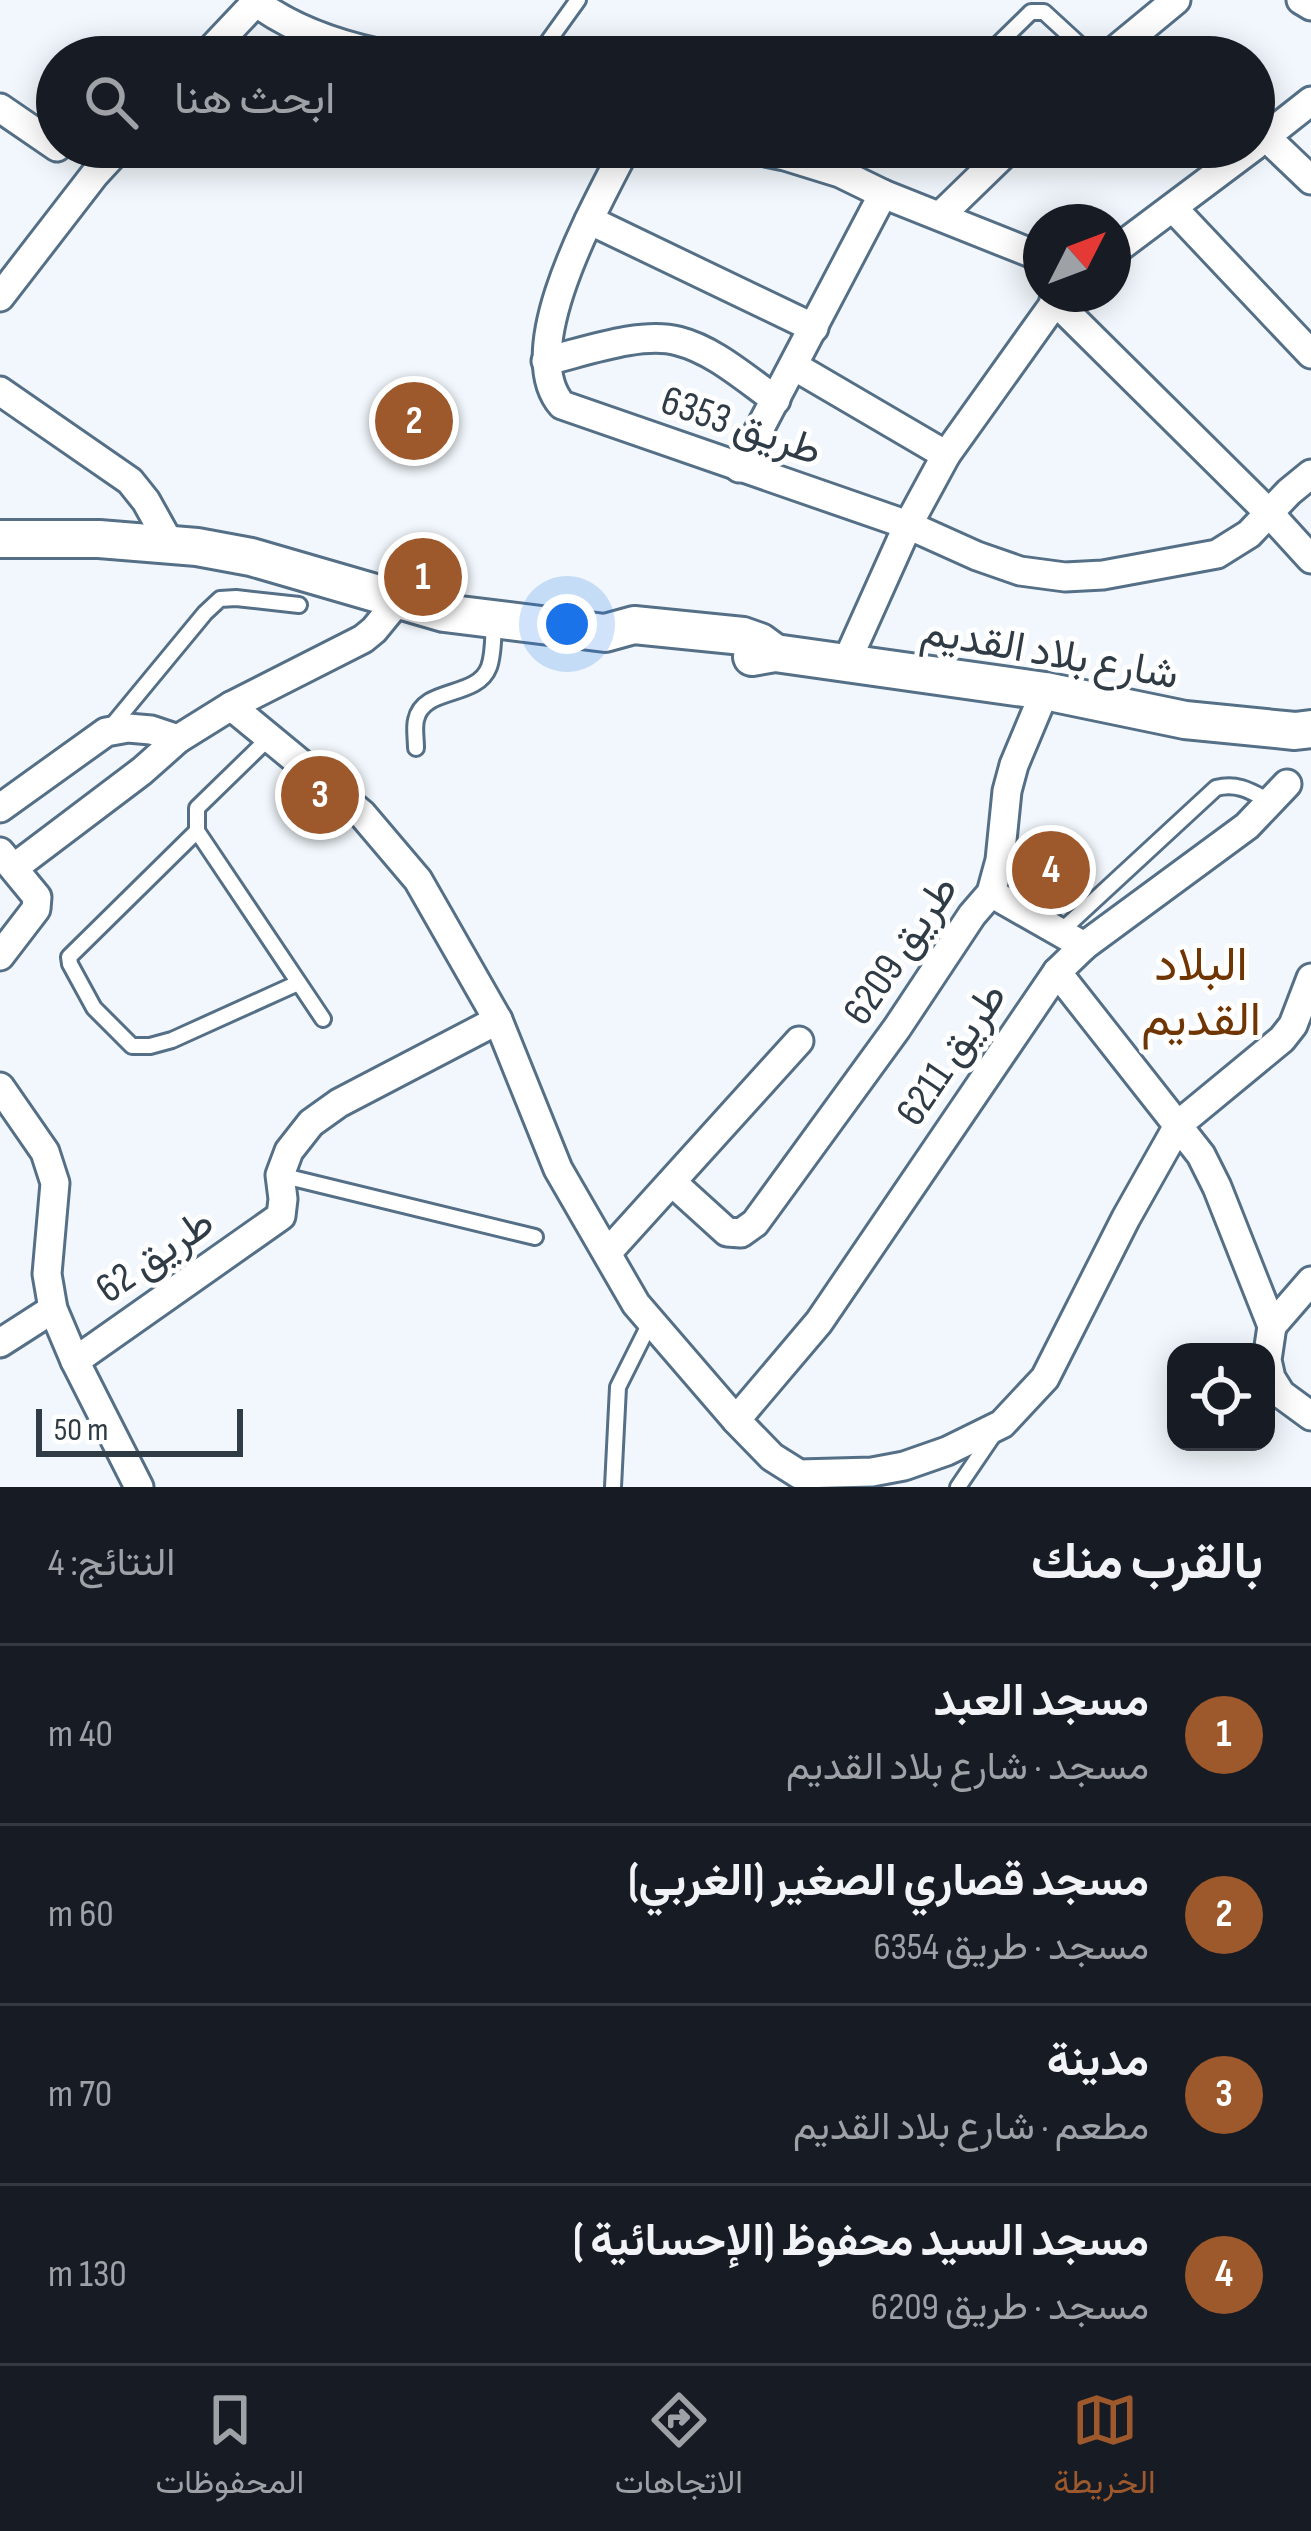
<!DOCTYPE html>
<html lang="ar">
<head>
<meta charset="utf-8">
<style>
  :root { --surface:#171b24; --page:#20242c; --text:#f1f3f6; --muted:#9ea1a6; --line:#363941; --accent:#9d592b }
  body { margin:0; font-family:"Sofia Sans Condensed",Vazirmatn,sans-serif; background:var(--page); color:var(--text); direction:rtl }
  .controls { position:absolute; right:36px; bottom:36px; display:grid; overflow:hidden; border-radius:24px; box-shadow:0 6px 30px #0003 }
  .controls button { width:108px; height:108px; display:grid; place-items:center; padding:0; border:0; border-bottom:3px solid var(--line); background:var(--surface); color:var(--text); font:60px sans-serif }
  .compass { position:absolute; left:1023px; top:204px; width:108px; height:108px; border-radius:50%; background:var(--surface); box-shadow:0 6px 30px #0003; rotate:48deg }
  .scale { position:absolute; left:36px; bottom:30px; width:207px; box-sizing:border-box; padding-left:12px; border:6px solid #2f3b45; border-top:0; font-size:33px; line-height:42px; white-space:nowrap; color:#2f3b45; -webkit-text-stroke:9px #fff; paint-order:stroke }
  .you { position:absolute; left:567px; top:624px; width:42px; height:42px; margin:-30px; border:9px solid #fff; border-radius:50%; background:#1a73e8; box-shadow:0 0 0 18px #1a73e833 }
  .badge { display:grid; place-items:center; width:78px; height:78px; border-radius:50%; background:var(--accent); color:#fff; font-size:39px; font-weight:700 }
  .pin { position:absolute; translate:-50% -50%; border:6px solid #fff; box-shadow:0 3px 12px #0006 }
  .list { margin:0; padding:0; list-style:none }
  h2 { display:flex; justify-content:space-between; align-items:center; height:156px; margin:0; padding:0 48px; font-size:51px }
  h2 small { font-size:39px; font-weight:400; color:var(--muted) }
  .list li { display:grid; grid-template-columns:78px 1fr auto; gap:36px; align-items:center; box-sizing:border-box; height:180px; padding:0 48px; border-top:3px solid var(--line) }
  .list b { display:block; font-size:45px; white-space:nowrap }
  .list p { margin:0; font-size:39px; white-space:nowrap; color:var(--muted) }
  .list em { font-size:39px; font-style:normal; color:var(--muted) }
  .icon { flex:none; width:66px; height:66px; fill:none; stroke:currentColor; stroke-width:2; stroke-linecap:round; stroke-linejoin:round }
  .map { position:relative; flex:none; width:1311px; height:1487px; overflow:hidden; direction:ltr }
  .search { position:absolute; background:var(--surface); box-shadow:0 6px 30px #0003; left:36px; right:36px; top:36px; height:132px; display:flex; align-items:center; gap:30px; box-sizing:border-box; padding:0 42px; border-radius:66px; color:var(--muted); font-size:45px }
  .sheet { height:876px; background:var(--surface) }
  nav { display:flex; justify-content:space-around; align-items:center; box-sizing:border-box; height:168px; border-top:3px solid var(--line); background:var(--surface); font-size:33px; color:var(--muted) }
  nav a { display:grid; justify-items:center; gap:6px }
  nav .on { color:var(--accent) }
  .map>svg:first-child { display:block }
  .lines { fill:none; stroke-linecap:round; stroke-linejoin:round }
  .lane-casing { stroke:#546f86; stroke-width:20 }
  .street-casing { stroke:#546f86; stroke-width:33 }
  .secondary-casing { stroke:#546f86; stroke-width:42 }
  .lane { stroke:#fff; stroke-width:14 }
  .street { stroke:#fff; stroke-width:27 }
  .secondary { stroke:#fff; stroke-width:36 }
  .labels { text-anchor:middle; stroke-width:10; stroke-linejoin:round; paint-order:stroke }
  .street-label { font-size:42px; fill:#2f3b45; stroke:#fff }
  .quarter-label { font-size:48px; fill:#6f3502; stroke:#fff }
</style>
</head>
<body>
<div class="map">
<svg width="1311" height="1487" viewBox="0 0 1311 1487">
  <rect width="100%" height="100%" fill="#f1f7fc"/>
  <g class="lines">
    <defs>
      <g id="lane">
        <polyline points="537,57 578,0"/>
        <polyline points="985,57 1031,12 1044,12 1093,57"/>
        <polyline points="110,728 205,613 220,599 236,598 299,605"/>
        <polyline points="270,737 197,808 197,831 323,1019"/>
        <path d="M416,748C416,739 414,728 416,720C423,686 477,699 489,667C494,653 493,635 494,620"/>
        <polyline points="197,831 69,957 70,964 94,1008 132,1046 150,1046 172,1040 298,983"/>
        <path d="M1059,933L1216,788C1238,782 1252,792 1271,802"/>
        <polyline points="280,1175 535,1237"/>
        <polyline points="613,1487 618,1387 651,1321"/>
        <polyline points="958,1487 992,1437"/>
      </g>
      <g id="street">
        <path d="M253,0C293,31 347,48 397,57"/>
        <polyline points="1301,0 1311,6"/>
        <polyline points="204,57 258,0"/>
        <polyline points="1107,57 1176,0"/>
        <polyline points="0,108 57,147"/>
        <polyline points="1266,137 1311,180"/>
        <polyline points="1254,146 1311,101"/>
        <path d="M626,147C598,203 513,349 562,405L908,525L977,556L1020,571L1065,577L1103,575L1217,554L1249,534L1289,492L1311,474"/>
        <polyline points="741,147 785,156 840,173 883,194 1041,257"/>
        <polyline points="1174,209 1311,354"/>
        <polyline points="941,215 1011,147"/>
        <polyline points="589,220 814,328"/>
        <polyline points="1113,252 1253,147"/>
        <polyline points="0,297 95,174 120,147"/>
        <polyline points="1054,300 1270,514 1311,559"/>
        <path d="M546,361C584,352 641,331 678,341C714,350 746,379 776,400"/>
        <polyline points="794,366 946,455"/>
        <polyline points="0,391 130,481 146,501 170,544"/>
        <polyline points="739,468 883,194"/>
        <polyline points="846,663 908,525 946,455 1061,294"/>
        <polyline points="231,706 362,814 418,880 498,1020 558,1169 636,1304 736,1420 772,1457 799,1474 872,1472 904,1466 947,1451 1002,1424 1045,1378 1126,1218 1179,1124 1282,1039 1293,1025 1311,978"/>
        <polyline points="0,808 106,732 128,728 151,730 178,739"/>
        <polyline points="0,852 37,897 36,909 0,956"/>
        <polyline points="15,867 142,771 178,739 231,706 363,639 374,630 397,602"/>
        <polyline points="991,893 1084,946"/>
        <polyline points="1057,972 1201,1155 1217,1187 1272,1326 1267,1360 1271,1378 1281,1394 1311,1416"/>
        <polyline points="0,1087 45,1152 55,1183 47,1274 53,1309 75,1361 139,1487"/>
        <polyline points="673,1183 727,1232 741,1233 755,1223 897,1028 972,915 991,893 1000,860 1007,791 1014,765 1045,691"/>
        <polyline points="608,1252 799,1041"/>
        <polyline points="1272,1326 1311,1281"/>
        <polyline points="0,1343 53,1309"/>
        <polyline points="75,1361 281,1216 283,1199 280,1175 289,1151 311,1123 339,1103 498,1020"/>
        <polyline points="736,1420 819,1322 1057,972 1084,946 1247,826 1287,784"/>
      </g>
      <g id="secondary">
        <polyline points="0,539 99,539 197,547 251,557 444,613 605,633 634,625 743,636 760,642 775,653"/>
        <polyline points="752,657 775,653 1045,691 1185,720 1295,731 1311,729"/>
      </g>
    </defs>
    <!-- lane casing -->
    <use href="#lane" class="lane-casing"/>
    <!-- street casing -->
    <use href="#street" class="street-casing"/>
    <!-- secondary casing -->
    <use href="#secondary" class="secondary-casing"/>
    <!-- lane -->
    <use href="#lane" class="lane"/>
    <!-- street -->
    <use href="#street" class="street"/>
    <!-- secondary -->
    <use href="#secondary" class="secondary"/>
  </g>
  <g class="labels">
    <!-- street labels -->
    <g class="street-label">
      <text transform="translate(742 424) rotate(19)" y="15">طريق 6353</text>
      <text transform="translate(1050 651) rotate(10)" y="15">شارع بلاد القديم</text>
      <text transform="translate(899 949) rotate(-56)" y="15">طريق 6209</text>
      <text transform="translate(950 1053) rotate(-56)" y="15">طريق 6211</text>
      <text transform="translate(154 1254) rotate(-35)" y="15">طريق 62</text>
    </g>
    <!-- quarter labels -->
    <g class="quarter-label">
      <text x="1201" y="980">البلاد<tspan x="1201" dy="55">القديم</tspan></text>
    </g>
  </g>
</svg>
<div class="controls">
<button><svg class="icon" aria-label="locate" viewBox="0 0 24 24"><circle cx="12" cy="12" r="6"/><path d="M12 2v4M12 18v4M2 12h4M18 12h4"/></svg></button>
</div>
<svg class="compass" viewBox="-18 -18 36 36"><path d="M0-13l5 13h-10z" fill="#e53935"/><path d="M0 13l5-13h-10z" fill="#9ea1a6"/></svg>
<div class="scale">50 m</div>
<div class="you"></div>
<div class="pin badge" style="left:423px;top:577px">1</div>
<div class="pin badge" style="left:414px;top:421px">2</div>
<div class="pin badge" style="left:320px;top:795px">3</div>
<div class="pin badge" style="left:1051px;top:870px">4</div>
<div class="search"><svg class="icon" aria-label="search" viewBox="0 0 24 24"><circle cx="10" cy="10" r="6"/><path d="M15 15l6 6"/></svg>ابحث هنا</div>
</div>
<section class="sheet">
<h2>بالقرب منك<small>النتائج: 4</small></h2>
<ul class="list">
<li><span class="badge">1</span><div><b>مسجد العبد</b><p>مسجد · شارع بلاد القديم</p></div><em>40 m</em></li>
<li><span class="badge">2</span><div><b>مسجد قصاري الصغير (الغربي)</b><p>مسجد · طريق 6354</p></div><em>60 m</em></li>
<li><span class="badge">3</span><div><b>مدينة</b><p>مطعم · شارع بلاد القديم</p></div><em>70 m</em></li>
<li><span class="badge">4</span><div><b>مسجد السيد محفوظ (الإحسائية )</b><p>مسجد · طريق 6209</p></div><em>130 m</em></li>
</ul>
</section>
<nav>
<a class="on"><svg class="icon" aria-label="map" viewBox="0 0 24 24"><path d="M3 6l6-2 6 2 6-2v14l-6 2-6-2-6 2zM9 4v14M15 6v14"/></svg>الخريطة</a>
<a><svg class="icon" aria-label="directions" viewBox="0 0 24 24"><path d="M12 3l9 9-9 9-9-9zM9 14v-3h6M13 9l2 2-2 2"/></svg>الاتجاهات</a>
<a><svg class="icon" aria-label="saved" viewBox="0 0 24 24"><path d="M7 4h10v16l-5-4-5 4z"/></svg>المحفوظات</a>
</nav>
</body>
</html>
